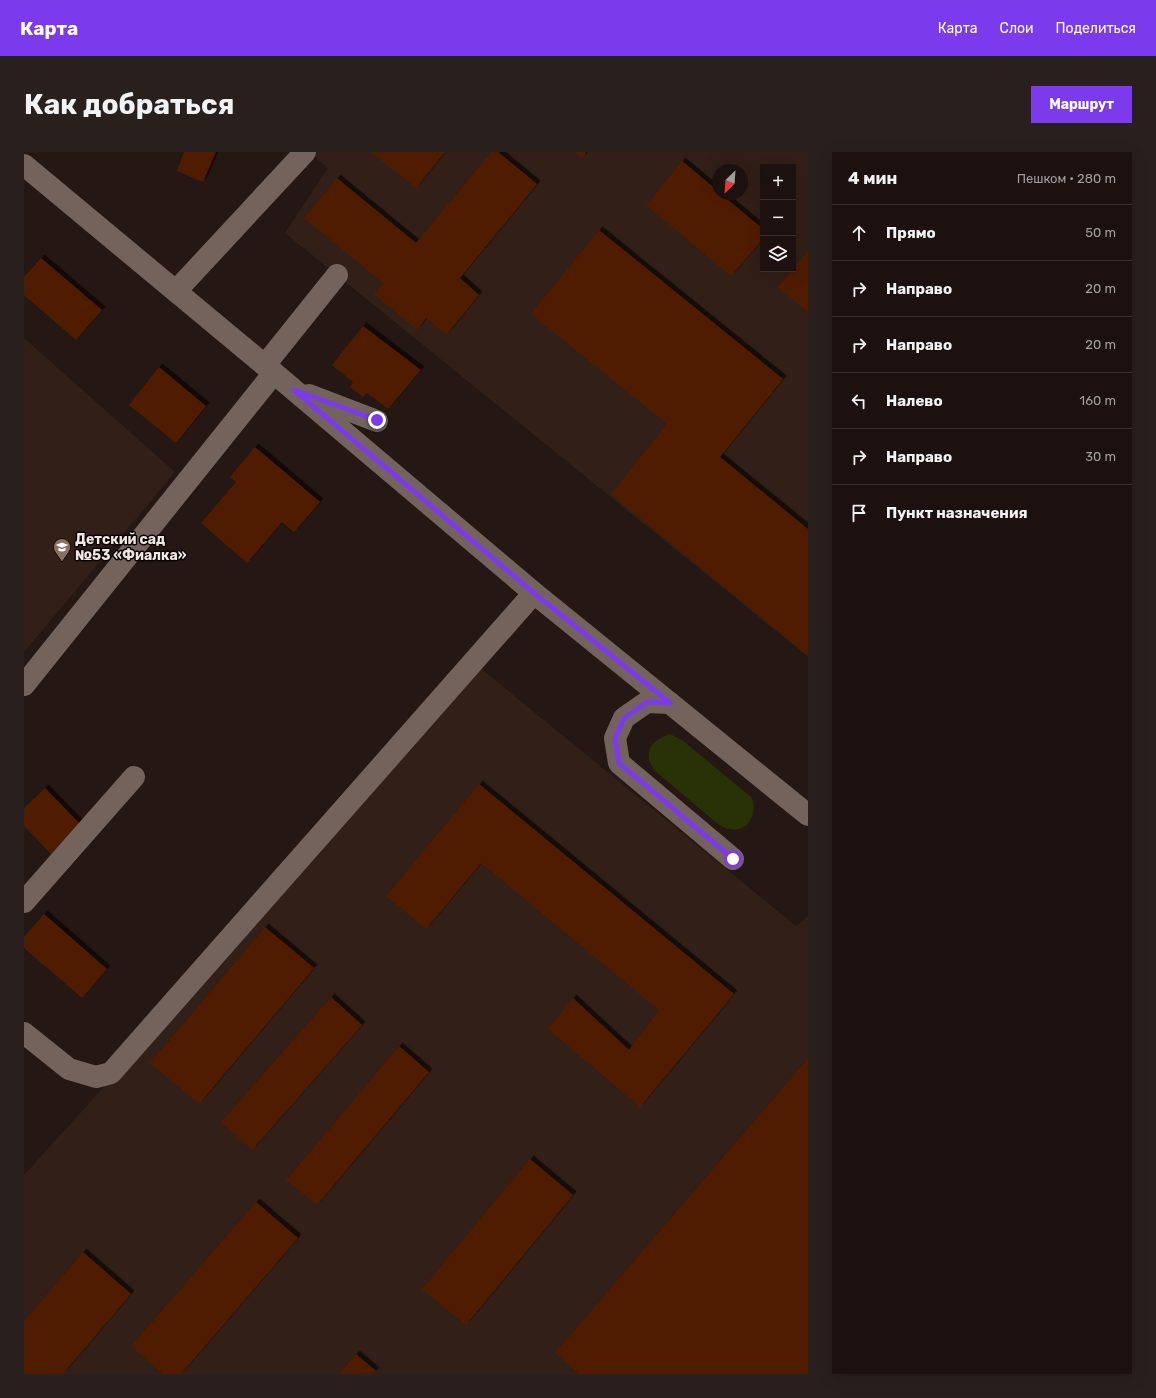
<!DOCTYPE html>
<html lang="ru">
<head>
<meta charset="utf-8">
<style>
  :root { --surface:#1c110e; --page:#291f1c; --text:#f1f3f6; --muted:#a09d9e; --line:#3a312e; --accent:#7c3aed }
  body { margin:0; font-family:Rubik,sans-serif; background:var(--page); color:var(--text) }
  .controls { position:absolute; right:12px; top:12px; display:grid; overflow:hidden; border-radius:0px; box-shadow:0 4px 16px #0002 }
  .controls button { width:36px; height:36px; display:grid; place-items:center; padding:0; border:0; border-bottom:1px solid var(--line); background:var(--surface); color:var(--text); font:20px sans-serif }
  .compass { position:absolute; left:688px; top:12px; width:36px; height:36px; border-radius:50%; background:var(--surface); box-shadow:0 4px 16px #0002; rotate:205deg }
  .stop { position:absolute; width:12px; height:12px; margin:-9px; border:3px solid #7c3aed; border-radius:50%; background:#fff }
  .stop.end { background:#7c3aed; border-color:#fff; box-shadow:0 1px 4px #0008 }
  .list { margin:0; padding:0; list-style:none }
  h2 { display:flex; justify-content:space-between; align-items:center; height:52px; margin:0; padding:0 16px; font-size:17px }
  h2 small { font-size:13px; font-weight:400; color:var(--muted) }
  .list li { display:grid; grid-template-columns:26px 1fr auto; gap:12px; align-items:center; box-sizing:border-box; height:56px; padding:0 16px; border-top:1px solid var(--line) }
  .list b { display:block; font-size:15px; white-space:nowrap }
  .list em { font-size:13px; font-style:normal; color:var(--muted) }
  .icon { flex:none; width:22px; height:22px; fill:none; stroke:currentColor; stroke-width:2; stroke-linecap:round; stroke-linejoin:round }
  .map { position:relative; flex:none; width:784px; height:1222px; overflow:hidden; border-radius:0px }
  header { display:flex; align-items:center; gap:24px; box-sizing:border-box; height:56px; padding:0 20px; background:var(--accent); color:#fff }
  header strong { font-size:19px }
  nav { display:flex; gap:22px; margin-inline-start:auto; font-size:14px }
  .intro { display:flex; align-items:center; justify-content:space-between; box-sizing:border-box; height:96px; padding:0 24px }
  h1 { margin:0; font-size:28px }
  .button { padding:10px 18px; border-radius:0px; background:var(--accent); color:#fff; font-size:14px; font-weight:700 }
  main { display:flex; gap:24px; padding:0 24px }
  aside { flex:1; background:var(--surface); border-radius:0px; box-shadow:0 4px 16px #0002 }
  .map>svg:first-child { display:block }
  .built { fill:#321f17; fill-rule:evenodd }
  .green { fill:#293106 }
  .building { fill:#4f1c06; filter:url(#shadow) }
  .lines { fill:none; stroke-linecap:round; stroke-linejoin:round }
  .minor { stroke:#74635d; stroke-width:22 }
  .route { stroke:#7c3aed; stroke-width:5 }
  .labels { text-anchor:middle; stroke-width:3; stroke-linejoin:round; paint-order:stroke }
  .poi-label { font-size:14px; font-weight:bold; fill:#f0e6e3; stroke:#090504; text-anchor:start }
</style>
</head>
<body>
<header>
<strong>Карта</strong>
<nav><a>Карта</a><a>Слои</a><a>Поделиться</a></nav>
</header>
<div class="intro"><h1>Как добраться</h1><a class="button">Маршрут</a></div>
<main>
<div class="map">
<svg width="784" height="1222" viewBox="0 0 784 1222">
  <defs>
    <filter id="shadow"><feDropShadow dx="3.5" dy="-3.5" stdDeviation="0" flood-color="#0009"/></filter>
  </defs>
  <rect width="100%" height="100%" fill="#251713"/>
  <!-- built -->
  <g class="built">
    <path d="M285,0H784V505L261,81L304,16ZM739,15H769V117H739ZM694,18H718V42H694Z"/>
    <polygon points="0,186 151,320 0,500"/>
    <polygon points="455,515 772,774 784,764 784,1222 0,1222 0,1023 166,840"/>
  </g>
  <!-- green -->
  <path class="green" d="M646,582L658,588L727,645C735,659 725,681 706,677C702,677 698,674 694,672L631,619C617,600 628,588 646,582Z"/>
  <!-- building -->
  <g class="building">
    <polygon points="160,0 192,0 179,30 153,19"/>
    <polygon points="347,0 421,0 392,36"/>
    <polygon points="467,0 474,0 513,32 436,126 455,143 422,183 402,166 393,178 350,142 359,131 280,66 313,26 392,91"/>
    <polygon points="550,0 562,0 558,6"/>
    <polygon points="658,9 694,39 694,42 697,42 739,77 739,87 707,124 622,53"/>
    <polygon points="575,78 759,227 696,305 784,377 784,504 587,342 643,272 507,162"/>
    <polygon points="784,99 784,160 754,135"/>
    <polygon points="17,106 78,158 52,188 0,143 0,125"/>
    <polygon points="339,174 397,218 364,257 343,241 339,245 326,235 329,230 308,213"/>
    <polygon points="135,215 182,254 152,291 105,253"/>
    <polygon points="231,295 296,350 270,380 258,370 223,411 177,371 212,330 206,325"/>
    <polygon points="455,632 710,842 616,955 524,877 549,846 605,898 635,858 457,711 402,777 362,744"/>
    <polygon points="21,636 60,676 30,705 0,674 0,656"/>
    <polygon points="20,762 83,817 58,846 0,796 0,785"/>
    <polygon points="241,775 290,816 175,952 126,911"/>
    <polygon points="307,845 338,873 228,998 197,970"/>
    <polygon points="375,894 405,920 293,1053 262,1028"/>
    <polygon points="784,906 784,1222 555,1222 531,1201"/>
    <polygon points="506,1007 549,1043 442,1173 398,1137"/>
    <polygon points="232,1050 274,1086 157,1222 139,1222 107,1194"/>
    <polygon points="59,1100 107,1142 39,1222 0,1222 0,1169"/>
    <polygon points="332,1202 352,1219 349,1222 315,1222"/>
  </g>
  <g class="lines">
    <!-- minor -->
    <g class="minor">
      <polyline points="0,13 250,221 510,441 784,663"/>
      <polyline points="152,139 281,0"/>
      <polyline points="241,213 313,123"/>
      <polyline points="285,243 353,269"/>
      <polyline points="0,533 250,221"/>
      <polyline points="646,551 623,550 600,566 591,586 595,611 709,707"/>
      <polyline points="0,750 110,625"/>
      <polyline points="0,881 45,917 72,925 87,921 510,441"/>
    </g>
  </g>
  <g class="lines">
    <!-- route -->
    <polyline class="route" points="353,268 270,238 510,441 646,551 623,550 600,566 591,586 595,611 709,707"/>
  </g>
  <!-- icons -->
  <defs>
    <symbol id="school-pin" viewBox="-11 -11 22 30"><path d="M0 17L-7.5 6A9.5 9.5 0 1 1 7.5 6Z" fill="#8d6e63" stroke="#090504"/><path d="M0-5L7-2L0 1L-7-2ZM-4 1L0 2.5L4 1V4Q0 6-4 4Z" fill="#fff"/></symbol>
  </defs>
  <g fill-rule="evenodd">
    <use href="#school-pin" x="28" y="385" width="20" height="27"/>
  </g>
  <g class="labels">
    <!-- poi labels -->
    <g class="poi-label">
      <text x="51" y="392">Детский сад<tspan x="51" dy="16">№53 «Фиалка»</tspan></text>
    </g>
  </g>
</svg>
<div class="controls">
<button>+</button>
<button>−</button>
<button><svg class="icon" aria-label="layers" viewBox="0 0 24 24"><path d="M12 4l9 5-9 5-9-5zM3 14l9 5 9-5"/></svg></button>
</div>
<svg class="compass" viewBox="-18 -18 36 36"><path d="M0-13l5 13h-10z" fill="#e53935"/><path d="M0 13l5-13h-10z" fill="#a09d9e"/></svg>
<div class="stop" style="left:709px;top:707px"></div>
<div class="stop end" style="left:353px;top:268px"></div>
</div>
<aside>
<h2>4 мин<small>Пешком · 280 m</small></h2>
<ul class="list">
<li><svg class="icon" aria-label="ahead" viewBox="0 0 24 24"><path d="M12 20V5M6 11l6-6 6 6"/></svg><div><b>Прямо</b></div><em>50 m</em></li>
<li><svg class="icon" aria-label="right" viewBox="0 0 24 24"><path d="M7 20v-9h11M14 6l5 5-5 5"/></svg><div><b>Направо</b></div><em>20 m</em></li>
<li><svg class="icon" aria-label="right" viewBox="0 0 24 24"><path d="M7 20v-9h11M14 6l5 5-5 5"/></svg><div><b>Направо</b></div><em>20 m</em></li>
<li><svg class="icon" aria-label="left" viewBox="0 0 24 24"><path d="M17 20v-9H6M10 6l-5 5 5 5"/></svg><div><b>Налево</b></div><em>160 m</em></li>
<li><svg class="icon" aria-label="right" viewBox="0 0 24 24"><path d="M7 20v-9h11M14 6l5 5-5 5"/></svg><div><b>Направо</b></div><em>30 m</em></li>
<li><svg class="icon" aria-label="arrive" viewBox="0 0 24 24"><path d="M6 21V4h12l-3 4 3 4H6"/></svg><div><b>Пункт назначения</b></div></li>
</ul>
</aside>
</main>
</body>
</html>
